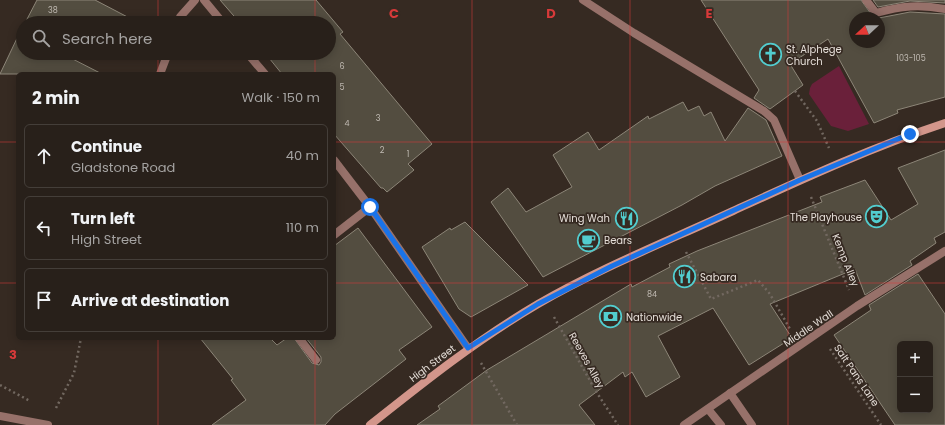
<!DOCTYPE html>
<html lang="en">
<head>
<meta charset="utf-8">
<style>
  :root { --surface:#28201a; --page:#302823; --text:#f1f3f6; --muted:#a5a3a2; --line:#443e39 }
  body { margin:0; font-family:Poppins,sans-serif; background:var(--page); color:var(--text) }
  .controls { position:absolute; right:12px; bottom:12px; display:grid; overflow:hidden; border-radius:6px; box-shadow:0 2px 10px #0003 }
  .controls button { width:36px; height:36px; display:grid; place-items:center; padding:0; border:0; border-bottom:1px solid var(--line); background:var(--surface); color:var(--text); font:20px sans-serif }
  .compass { position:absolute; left:849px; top:12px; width:36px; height:36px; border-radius:50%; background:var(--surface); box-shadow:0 2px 10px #0003; rotate:248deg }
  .stop { position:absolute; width:12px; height:12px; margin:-9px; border:3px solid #1a73e8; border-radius:50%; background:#fff }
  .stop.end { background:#1a73e8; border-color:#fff; box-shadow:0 1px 4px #0008 }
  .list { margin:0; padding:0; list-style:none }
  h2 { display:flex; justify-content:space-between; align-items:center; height:52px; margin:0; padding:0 16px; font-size:17px }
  h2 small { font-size:13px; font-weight:400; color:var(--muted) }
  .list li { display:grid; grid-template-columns:26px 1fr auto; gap:12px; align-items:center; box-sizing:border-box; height:64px; margin:0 8px 8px; padding:0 8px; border:1px solid var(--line); border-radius:6px }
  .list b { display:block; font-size:15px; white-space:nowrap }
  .list p { margin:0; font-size:13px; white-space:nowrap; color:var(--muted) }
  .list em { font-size:13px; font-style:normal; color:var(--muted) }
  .icon { flex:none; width:22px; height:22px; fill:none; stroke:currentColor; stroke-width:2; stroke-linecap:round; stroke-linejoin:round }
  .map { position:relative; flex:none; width:945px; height:425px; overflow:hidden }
  .search { position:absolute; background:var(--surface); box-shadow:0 2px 10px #0003; left:16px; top:16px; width:320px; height:44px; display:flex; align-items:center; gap:10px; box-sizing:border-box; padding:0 14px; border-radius:22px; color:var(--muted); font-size:15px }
  .panel { position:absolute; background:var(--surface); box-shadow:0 2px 10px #0003; left:16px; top:72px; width:320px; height:268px; border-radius:6px }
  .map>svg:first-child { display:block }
  .green { fill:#6a203a }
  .building { fill:#534d40; stroke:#8d8678; fill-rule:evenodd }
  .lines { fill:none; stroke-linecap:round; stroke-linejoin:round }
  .path { stroke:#726860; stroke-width:2.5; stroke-dasharray:2 3; stroke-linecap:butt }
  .lane { stroke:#97716a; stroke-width:8 }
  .street { stroke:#97716a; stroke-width:8 }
  .secondary { stroke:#d3968b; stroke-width:8 }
  .route { stroke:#1a73e8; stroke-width:5 }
  .grid { fill:none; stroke:#d83a3a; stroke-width:1; stroke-opacity:0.55 }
  .labels { text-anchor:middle; stroke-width:3.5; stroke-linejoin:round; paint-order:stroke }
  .number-label { font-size:8px; fill:#c0bab2 }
  .poi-label { font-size:10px; fill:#e5ded8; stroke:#362a22; text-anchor:start }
  .street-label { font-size:10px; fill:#e5ded8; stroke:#362a22 }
  .grid-label { font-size:13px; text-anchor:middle; font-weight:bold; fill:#d83a3a; stroke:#362a22; stroke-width:3.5; stroke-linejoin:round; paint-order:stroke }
</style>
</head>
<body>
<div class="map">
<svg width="945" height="425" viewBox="0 0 945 425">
  <rect width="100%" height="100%" fill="#362a22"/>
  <!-- green -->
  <polygon class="green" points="839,66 869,124 848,131 831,126 809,94 810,88 812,84"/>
  <!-- building -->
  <g class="building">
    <polygon points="37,0 95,0 139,23 25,23"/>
    <polygon points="220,0 316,0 343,32 340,34 432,144 408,164 414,170 387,192 383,188 381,188 334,134 334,74 282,74 265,53 329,53 329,23 240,23"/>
    <polygon points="701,0 861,0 874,18 855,18 855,42 879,42 879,18 910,12 945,14 945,97 897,110 898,113 874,123 828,39 790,64 803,85 770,109 754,98 759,90"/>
    <polygon points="873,0 945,0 945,3 910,1 878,7"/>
    <polygon points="20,32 23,33 23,53 61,53 102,74 0,74"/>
    <polygon points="683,102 688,111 699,106 704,116 711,112 725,141 748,108 766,120 782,156 715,186 682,205 543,277 491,202 508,188 526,212 572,187 553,155 588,132 599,150 648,116 649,119"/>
    <polygon points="945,150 945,232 934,238 936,243 910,261 912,265 865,295 855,269 770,304 792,338 749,365 713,308 658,336 680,377 646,397 632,372 625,377 623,372 579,405 595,425 417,425 440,409 438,406 487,370 631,284 632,287 670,267 669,264 697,251 822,202 820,197 865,180 891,220 918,204 898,168"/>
    <polygon points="465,222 528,285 471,317 459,309 422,247 450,228 451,230"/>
    <polygon points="358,228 432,327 399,350 406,359 335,414 325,425 212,425 246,400 231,380 233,379 200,338 270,338 277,345 287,338 294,338 312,363 319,365 321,362 321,357 306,338 334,338 334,246"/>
    <path d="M918,274L945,314V425H895L834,335L871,310L869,305ZM900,344H930V410H900Z"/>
  </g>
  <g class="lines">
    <!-- path -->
    <g class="path">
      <polyline points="795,91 817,121 829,148"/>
      <polyline points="811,197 849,290"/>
      <polyline points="686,252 711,299 758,280 770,294 790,329"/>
      <polyline points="554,317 597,393 618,425"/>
      <polyline points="830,349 881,425"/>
      <polyline points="481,363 517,425"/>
      <polyline points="0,385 30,401"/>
      <polyline points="56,408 74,373 81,338"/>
    </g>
    <!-- lane -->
    <g class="lane">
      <polyline points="583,0 634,33 764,111 774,120 800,180"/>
      <path d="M866,0L876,13C901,6 919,4 945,9"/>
      <polyline points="334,235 370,207"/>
      <polyline points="299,338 316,360"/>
      <polyline points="730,393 752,425"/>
      <polyline points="708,409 721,425"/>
    </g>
    <!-- street -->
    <g class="street">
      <polyline points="204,0 223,23"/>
      <polyline points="178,23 180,17 195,0"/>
      <polyline points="247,53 265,74"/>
      <polyline points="160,74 168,53"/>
      <polyline points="334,160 370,207 468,348"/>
      <polyline points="0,416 48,425"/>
      <polyline points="684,425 857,306 945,251"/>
    </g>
    <!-- secondary -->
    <path class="secondary" d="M370,425C424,382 478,339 538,304C600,268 668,241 733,211C803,179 872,147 945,123"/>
  </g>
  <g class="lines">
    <!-- route -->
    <polyline class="route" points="370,207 468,348 538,304 612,266 800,180 910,134"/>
  </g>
  <!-- grid -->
  <path class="grid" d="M158,0V23M315,0V23M472,0V425M630,0V425M788,0V425M158,53V74M315,53V74M0,142H18M334,142H945M0,283H18M334,283H945M158,338V425M315,338V425"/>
  <!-- icons -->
  <defs>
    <symbol id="church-ring" viewBox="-11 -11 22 22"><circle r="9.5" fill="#362a22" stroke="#52cdcf" stroke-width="1.5"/><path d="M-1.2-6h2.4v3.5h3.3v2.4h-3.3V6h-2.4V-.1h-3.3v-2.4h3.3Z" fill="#52cdcf"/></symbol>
    <symbol id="theatre-ring" viewBox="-11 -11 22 22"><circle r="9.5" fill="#362a22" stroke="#52cdcf" stroke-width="1.5"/><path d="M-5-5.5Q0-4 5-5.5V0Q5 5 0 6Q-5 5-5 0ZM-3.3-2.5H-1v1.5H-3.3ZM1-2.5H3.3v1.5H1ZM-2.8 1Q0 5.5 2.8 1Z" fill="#52cdcf"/></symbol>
    <symbol id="restaurant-ring" viewBox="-11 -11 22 22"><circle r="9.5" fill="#362a22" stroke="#52cdcf" stroke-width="1.5"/><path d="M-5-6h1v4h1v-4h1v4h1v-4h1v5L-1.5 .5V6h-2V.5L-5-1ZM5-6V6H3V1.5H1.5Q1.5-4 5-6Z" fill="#52cdcf"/></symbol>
    <symbol id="cafe-ring" viewBox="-11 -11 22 22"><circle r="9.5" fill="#362a22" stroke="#52cdcf" stroke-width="1.5"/><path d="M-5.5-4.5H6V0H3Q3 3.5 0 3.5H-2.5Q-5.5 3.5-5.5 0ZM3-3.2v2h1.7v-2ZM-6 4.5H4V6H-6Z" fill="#52cdcf"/></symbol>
    <symbol id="bank-ring" viewBox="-11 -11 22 22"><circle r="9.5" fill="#362a22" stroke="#52cdcf" stroke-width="1.5"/><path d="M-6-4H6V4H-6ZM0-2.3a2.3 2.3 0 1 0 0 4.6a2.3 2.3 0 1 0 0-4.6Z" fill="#52cdcf"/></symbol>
  </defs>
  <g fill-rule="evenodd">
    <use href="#church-ring" x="758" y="42" width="25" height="25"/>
    <use href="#theatre-ring" x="864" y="204" width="25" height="25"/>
    <use href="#restaurant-ring" x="614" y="206" width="25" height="25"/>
    <use href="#cafe-ring" x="576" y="228" width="25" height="25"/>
    <use href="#restaurant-ring" x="672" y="264" width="25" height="25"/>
    <use href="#bank-ring" x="598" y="304" width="25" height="25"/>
  </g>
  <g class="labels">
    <!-- number labels -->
    <g class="number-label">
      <text x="53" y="13">38</text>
      <text x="911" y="61">103-105</text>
      <text x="342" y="69">6</text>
      <text x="342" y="90">5</text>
      <text x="378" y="121">3</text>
      <text x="347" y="126">4</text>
      <text x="382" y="153">2</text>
      <text x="408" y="157">1</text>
      <text x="652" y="297">84</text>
    </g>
    <!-- poi labels -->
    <g class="poi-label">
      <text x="786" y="53">St. Alphege<tspan x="786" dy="12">Church</tspan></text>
      <text x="862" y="221" text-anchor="end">The Playhouse</text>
      <text x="610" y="222" text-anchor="end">Wing Wah</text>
      <text x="604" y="244">Bears</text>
      <text x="700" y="281">Sabara</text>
      <text x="626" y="321">Nationwide</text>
    </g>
    <!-- street labels -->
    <g class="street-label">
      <text transform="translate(846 260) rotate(68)" y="4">Kemp Alley</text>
      <text transform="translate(808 328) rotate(-34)" y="4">Middle Wall</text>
      <text transform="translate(587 360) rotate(61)" y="4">Reeves Alley</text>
      <text transform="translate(432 363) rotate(-37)" y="4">High Street</text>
      <text transform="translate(857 375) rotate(56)" y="4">Salt Pans Lane</text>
    </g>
  </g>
  <g class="grid-label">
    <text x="394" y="18">C</text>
    <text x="551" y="18">D</text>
    <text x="709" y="18">E</text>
    <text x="13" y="359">3</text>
  </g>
</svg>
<div class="controls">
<button>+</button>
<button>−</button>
</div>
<svg class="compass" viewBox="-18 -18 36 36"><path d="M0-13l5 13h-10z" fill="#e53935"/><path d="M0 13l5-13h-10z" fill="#a5a3a2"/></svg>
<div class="stop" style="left:370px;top:207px"></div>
<div class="stop end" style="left:910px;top:134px"></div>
<div class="search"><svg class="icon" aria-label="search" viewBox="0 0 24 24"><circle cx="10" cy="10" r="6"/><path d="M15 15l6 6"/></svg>Search here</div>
<section class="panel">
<h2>2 min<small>Walk · 150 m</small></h2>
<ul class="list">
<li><svg class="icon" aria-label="ahead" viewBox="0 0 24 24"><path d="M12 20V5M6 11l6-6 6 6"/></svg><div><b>Continue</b><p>Gladstone Road</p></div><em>40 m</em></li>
<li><svg class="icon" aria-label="left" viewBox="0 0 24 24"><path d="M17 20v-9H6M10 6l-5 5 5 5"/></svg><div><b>Turn left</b><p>High Street</p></div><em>110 m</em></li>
<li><svg class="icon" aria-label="arrive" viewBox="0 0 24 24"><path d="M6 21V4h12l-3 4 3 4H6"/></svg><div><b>Arrive at destination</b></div></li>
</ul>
</section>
</div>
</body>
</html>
